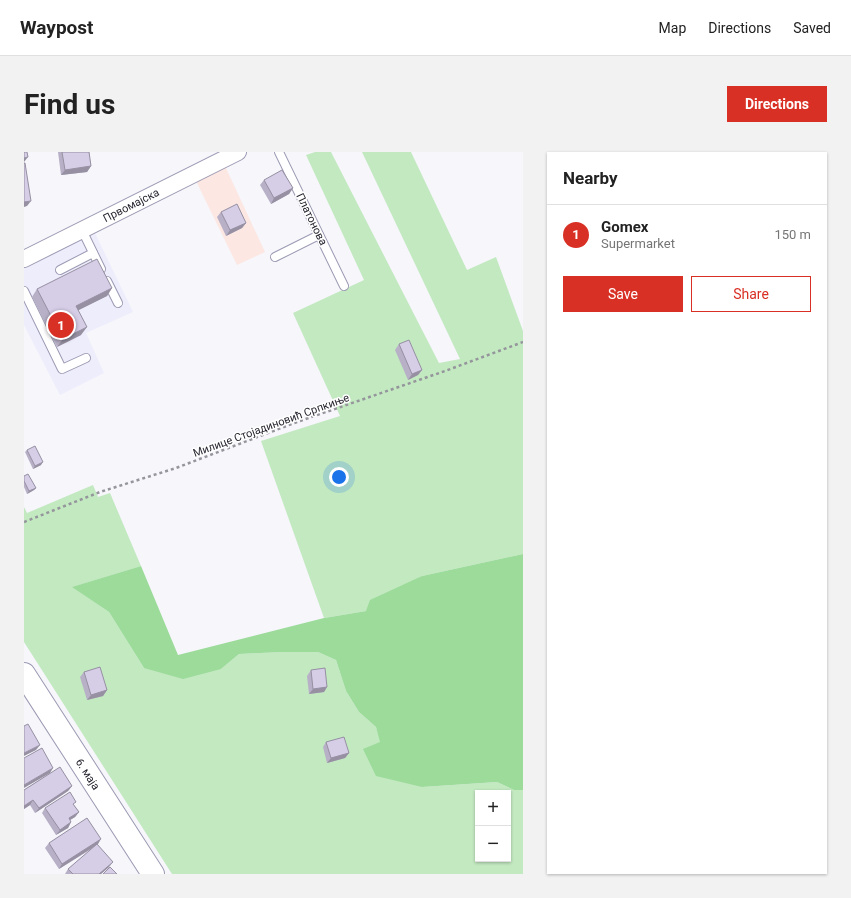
<!DOCTYPE html>
<html lang="en">
<head>
<meta charset="utf-8">
<style>
  :root { --surface:#fff; --page:#f2f2f2; --text:#222; --muted:#767676; --line:#e0e0e0; --accent:#d93025 }
  body { margin:0; font-family:Roboto,sans-serif; background:var(--page); color:var(--text) }
  .controls { position:absolute; right:12px; bottom:12px; display:grid; overflow:hidden; border-radius:0px; box-shadow:0 1px 3px #0004 }
  .controls button { width:36px; height:36px; display:grid; place-items:center; padding:0; border:0; border-bottom:1px solid var(--line); background:var(--surface); color:var(--text); font:20px sans-serif }
  .you { position:absolute; left:315px; top:325px; width:14px; height:14px; margin:-10px; border:3px solid #fff; border-radius:50%; background:#1a73e8; box-shadow:0 0 0 6px #1a73e833 }
  .badge { display:grid; place-items:center; width:26px; height:26px; border-radius:50%; background:var(--accent); color:#fff; font-size:13px; font-weight:700 }
  .pin { position:absolute; translate:-50% -50%; border:2px solid #fff; box-shadow:0 1px 4px #0006 }
  .list { margin:0; padding:0; list-style:none }
  h2 { display:flex; justify-content:space-between; align-items:center; height:52px; margin:0; padding:0 16px; font-size:17px }
  h2 small { font-size:13px; font-weight:400; color:var(--muted) }
  .list li { display:grid; grid-template-columns:26px 1fr auto; gap:12px; align-items:center; box-sizing:border-box; height:60px; padding:0 16px; border-top:1px solid var(--line) }
  .list b { display:block; font-size:15px; white-space:nowrap }
  .list p { margin:0; font-size:13px; white-space:nowrap; color:var(--muted) }
  .list em { font-size:13px; font-style:normal; color:var(--muted) }
  .actions { display:flex; gap:8px; padding:12px 16px }
  .actions a { flex:1; padding:9px 0; border:1px solid var(--accent); border-radius:0px; text-align:center; font-size:14px; color:var(--accent) }
  .actions .main { background:var(--accent); color:#fff }
  .map { position:relative; flex:none; width:499px; height:722px; overflow:hidden; border-radius:0px }
  header { display:flex; align-items:center; gap:24px; box-sizing:border-box; height:56px; padding:0 20px; background:var(--surface); border-bottom:1px solid var(--line) }
  header strong { font-size:19px }
  nav { display:flex; gap:22px; margin-inline-start:auto; font-size:14px }
  .intro { display:flex; align-items:center; justify-content:space-between; box-sizing:border-box; height:96px; padding:0 24px }
  h1 { margin:0; font-size:28px }
  .button { padding:10px 18px; border-radius:0px; background:var(--accent); color:#fff; font-size:14px; font-weight:700 }
  main { display:flex; gap:24px; padding:0 24px }
  aside { flex:1; background:var(--surface); border-radius:0px; box-shadow:0 1px 3px #0004 }
  .map>svg:first-child { display:block }
  .built { fill:#eeedfb }
  .industrial { fill:#fce7e2 }
  .green { fill:#c3e9c1; fill-rule:evenodd }
  .forest { fill:#9cdb9a }
  .lines { fill:none; stroke-linecap:round; stroke-linejoin:round }
  .lane-casing { stroke:#9c9ab3; stroke-width:10 }
  .street-casing { stroke:#9c9ab3; stroke-width:18 }
  .secondary-casing { stroke:#9c9ab3; stroke-width:24 }
  .path { stroke:#95959c; stroke-width:2.5; stroke-dasharray:3 3; stroke-linecap:butt }
  .lane { stroke:#fff; stroke-width:8 }
  .street { stroke:#fff; stroke-width:16 }
  .secondary { stroke:#fff; stroke-width:22 }
  .wall { fill:#b8b0c7 }
  .shaded-wall { fill:#9690a2 }
  .building { fill:#d6cde7; stroke:#9690a2 }
  .labels { text-anchor:middle; stroke-width:3; stroke-linejoin:round; paint-order:stroke }
  .street-label { font-size:11px; fill:#282731; stroke:#fff }
</style>
</head>
<body>
<header>
<strong>Waypost</strong>
<nav><a>Map</a><a>Directions</a><a>Saved</a></nav>
</header>
<div class="intro"><h1>Find us</h1><a class="button">Directions</a></div>
<main>
<div class="map">
<svg width="499" height="722" viewBox="0 0 499 722">
  <rect width="100%" height="100%" fill="#f6f6fb"/>
  <!-- built -->
  <polygon class="built" points="69,77 109,160 62,181 80,221 36,243 0,173 0,112"/>
  <!-- industrial -->
  <polygon class="industrial" points="201,14 241,100 213,113 172,29"/>
  <!-- green -->
  <g class="green">
    <polygon points="291,0 307,0 415,211 436,207 338,0 387,0 443,118 472,105 499,179 499,402 398,424 342,459 300,466 237,289 316,264 269,161 340,128 282,3"/>
    <path d="M69,333L74,345L86,341L117,414L49,435L85,460L120,516L197,517L215,502L260,500H294L312,508L322,539L335,560L352,575L357,590L398,635L473,630L490,638H499V722H148L0,490V355L3,361ZM454,641H484V707H454Z"/>
  </g>
  <!-- forest -->
  <polygon class="forest" points="499,402 499,638 490,638 473,630 398,635 352,624 339,597 356,590 352,575 335,560 322,539 312,508 294,500 260,500 215,502 197,517 159,527 120,516 85,460 48,435 117,414 154,503 300,466 342,459 346,448 398,424"/>
  <g class="lines">
    <defs>
      <g id="lane">
        <polyline points="255,0 320,134"/>
        <polyline points="58,78 77,117"/>
        <polyline points="251,105 295,83"/>
        <polyline points="36,118 69,101"/>
        <polyline points="83,129 94,151"/>
        <polyline points="0,139 38,217 62,206"/>
      </g>
      <polyline id="street" points="0,107 214,0"/>
      <polyline id="secondary" points="0,522 129,722"/>
    </defs>
    <!-- lane casing -->
    <use href="#lane" class="lane-casing"/>
    <!-- street casing -->
    <use href="#street" class="street-casing"/>
    <!-- secondary casing -->
    <use href="#secondary" class="secondary-casing"/>
    <!-- path -->
    <polyline class="path" points="0,370 76,340 152,316 273,270 421,219 499,190"/>
    <!-- lane -->
    <use href="#lane" class="lane"/>
    <!-- street -->
    <use href="#street" class="street"/>
    <!-- secondary -->
    <use href="#secondary" class="secondary"/>
  </g>
  <!-- wall -->
  <g class="wall">
    <polygon points="34,0 65,0 67,14 63,20 37,23"/>
    <polygon points="240,28 269,36 265,42 247,52 236,33"/>
    <polygon points="197,60 222,71 218,76 202,84 193,65"/>
    <polygon points="88,136 83,144 54,158 57,183 33,195 8,145 13,137"/>
    <polygon points="375,192 398,218 394,223 384,228 371,198"/>
    <polygon points="3,298 17,313 9,317 1,300"/>
    <polygon points="0,324 12,336 10,338 3,342 0,335"/>
    <polygon points="287,518 303,535 300,540 285,542 283,524"/>
    <polygon points="60,520 83,538 79,544 63,548 56,525"/>
    <polygon points="302,590 325,601 321,606 303,611 299,595"/>
    <polygon points="26,621 48,634 44,639 11,661 6,653 0,657 0,638"/>
    <polygon points="50,653 55,660 51,665 46,668 47,670 44,676 32,683 18,661 21,656"/>
    <polygon points="25,691 73,693 85,715 77,722 41,722 44,717 69,696 35,717 21,696"/>
  </g>
  <!-- shaded-wall -->
  <g class="shaded-wall">
    <polygon points="4,5 0,10 0,6"/>
    <polygon points="67,14 63,20 37,23 41,18"/>
    <polygon points="269,36 265,42 247,52 250,46"/>
    <polygon points="7,49 3,54 0,55 0,50"/>
    <polygon points="222,71 218,76 202,84 206,78"/>
    <polygon points="88,136 83,144 47,162 52,154"/>
    <polygon points="63,175 57,183 33,195 39,187"/>
    <polygon points="398,218 394,223 384,228 388,222"/>
    <polygon points="19,310 17,313 9,317 11,314"/>
    <polygon points="12,336 10,338 3,342 5,339"/>
    <polygon points="303,535 300,540 285,542 289,537"/>
    <polygon points="83,538 79,544 63,548 67,543"/>
    <polygon points="16,593 12,598 0,604 0,601"/>
    <polygon points="325,601 321,606 303,611 307,606"/>
    <polygon points="29,616 26,621 0,636 0,633"/>
    <polygon points="48,634 44,639 11,661 15,656"/>
    <polygon points="9,648 6,653 0,657 0,654"/>
    <polygon points="55,660 51,665 41,671 45,666"/>
    <polygon points="47,670 44,676 32,683 36,678"/>
    <polygon points="77,687 74,692 35,717 38,712"/>
    <polygon points="89,710 85,715 77,722 75,722"/>
  </g>
  <!-- building -->
  <g class="building">
    <polygon points="0,0 3,0 4,5 0,6"/>
    <polygon points="38,0 65,0 67,14 41,18"/>
    <polygon points="0,11 1,11 7,49 0,50"/>
    <polygon points="258,18 269,36 250,46 240,28"/>
    <polygon points="213,52 222,71 206,78 197,60"/>
    <polygon points="73,107 88,136 52,154 63,175 39,187 13,137"/>
    <polygon points="385,188 398,218 388,222 375,192"/>
    <polygon points="11,294 19,310 11,314 3,298"/>
    <polygon points="4,322 12,336 5,339 0,329 0,324"/>
    <polygon points="76,515 83,538 67,543 60,520"/>
    <polygon points="301,516 303,535 289,537 287,518"/>
    <polygon points="4,572 16,593 0,601 0,574"/>
    <polygon points="320,585 325,601 307,606 302,590"/>
    <polygon points="18,596 29,616 0,633 0,606"/>
    <polygon points="36,615 48,634 15,656 9,648 0,654 0,638"/>
    <polygon points="46,640 52,650 49,652 55,660 45,666 47,670 36,678 21,656"/>
    <polygon points="63,666 77,687 38,712 25,691"/>
    <polygon points="73,692 89,710 75,722 49,722 44,717"/>
    <polygon points="86,715 93,722 79,722"/>
  </g>
  <g class="labels">
    <!-- street labels -->
    <g class="street-label">
      <text transform="translate(107 53) rotate(-27)" y="4">Првомајска</text>
      <text transform="translate(288 67) rotate(64)" y="4">Платонова</text>
      <text transform="translate(247 273) rotate(-20)" y="4">Милице Стојадиновић Српкиње</text>
      <text transform="translate(64 622) rotate(57)" y="4">6. маја</text>
    </g>
  </g>
</svg>
<div class="controls">
<button>+</button>
<button>−</button>
</div>
<div class="you"></div>
<div class="pin badge" style="left:37px;top:173px">1</div>
</div>
<aside>
<h2>Nearby<small></small></h2>
<ul class="list">
<li><span class="badge">1</span><div><b>Gomex</b><p>Supermarket</p></div><em>150 m</em></li>
</ul>
<div class="actions"><a class="main">Save</a><a>Share</a></div>
</aside>
</main>
</body>
</html>
